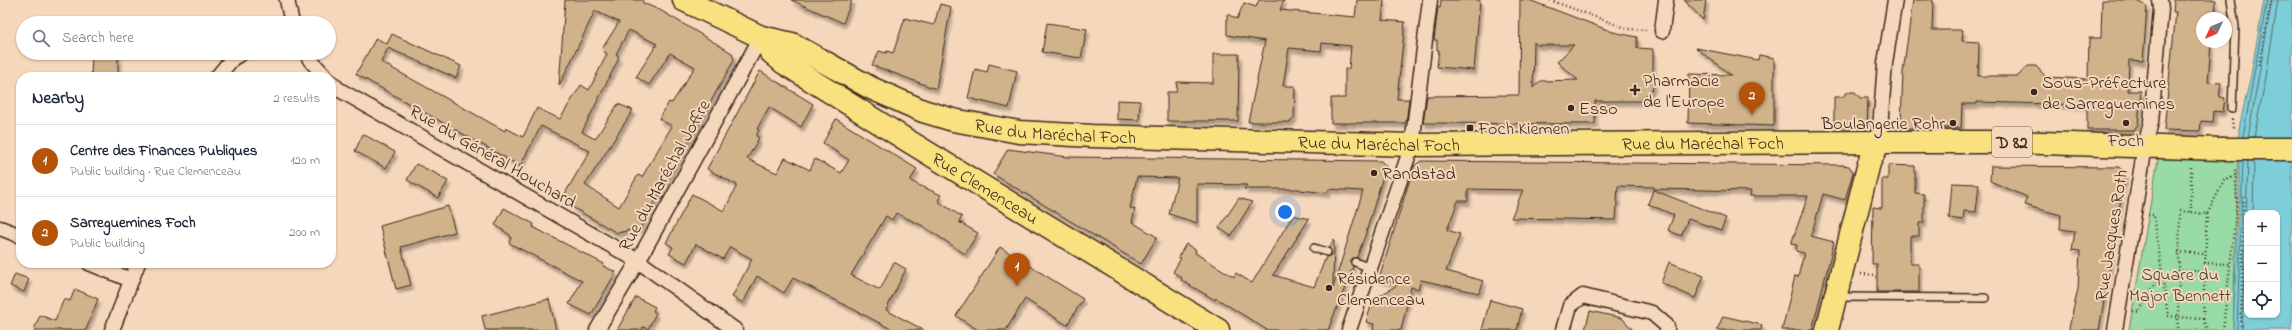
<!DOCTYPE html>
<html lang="en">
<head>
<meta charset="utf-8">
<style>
  :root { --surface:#fff; --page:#f2f2f3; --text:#1f2937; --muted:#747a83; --line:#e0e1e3; --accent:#b45309 }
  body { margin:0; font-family:"Indie Flower",sans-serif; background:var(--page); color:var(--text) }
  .controls { position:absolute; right:12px; bottom:12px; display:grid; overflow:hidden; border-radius:8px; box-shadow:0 1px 3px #0004 }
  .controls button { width:36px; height:36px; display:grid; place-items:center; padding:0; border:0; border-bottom:1px solid var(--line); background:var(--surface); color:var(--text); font:20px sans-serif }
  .compass { position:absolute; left:2196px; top:12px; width:36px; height:36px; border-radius:50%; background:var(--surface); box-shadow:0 1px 3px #0004; rotate:226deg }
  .you { position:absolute; left:1285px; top:212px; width:14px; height:14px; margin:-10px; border:3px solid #fff; border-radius:50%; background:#1a73e8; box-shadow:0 0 0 6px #1a73e833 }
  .badge { display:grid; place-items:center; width:26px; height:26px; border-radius:50%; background:var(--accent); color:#fff; font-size:13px; font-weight:700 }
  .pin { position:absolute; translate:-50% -33px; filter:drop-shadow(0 1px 2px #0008) }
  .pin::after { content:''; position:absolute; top:21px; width:14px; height:12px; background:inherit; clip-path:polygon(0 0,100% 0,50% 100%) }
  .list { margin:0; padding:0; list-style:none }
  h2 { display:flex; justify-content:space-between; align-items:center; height:52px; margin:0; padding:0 16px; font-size:17px }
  h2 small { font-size:13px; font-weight:400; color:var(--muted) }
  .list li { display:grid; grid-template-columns:26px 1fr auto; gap:12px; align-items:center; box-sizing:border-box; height:72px; padding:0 16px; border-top:1px solid var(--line) }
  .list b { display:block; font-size:15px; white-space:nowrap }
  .list p { margin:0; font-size:13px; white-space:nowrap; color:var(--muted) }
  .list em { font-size:13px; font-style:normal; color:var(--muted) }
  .icon { flex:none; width:22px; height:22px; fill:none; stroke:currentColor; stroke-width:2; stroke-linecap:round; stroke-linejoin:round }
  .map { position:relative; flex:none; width:2292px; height:330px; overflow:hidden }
  .search { position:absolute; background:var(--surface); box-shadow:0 1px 3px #0004; left:16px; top:16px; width:320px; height:44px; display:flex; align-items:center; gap:10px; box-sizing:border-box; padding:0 14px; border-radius:22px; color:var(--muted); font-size:15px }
  .panel { position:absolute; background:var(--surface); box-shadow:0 1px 3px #0004; left:16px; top:72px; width:320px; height:196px; border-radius:16px }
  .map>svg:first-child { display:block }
  .green { fill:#98dba6; stroke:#6a8262 }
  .water { fill:#7eced9; stroke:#638c8e; fill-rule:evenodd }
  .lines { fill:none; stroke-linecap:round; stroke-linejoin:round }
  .shore { stroke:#566c69; stroke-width:1 }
  .building { fill:#d0b38b; stroke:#3b2a1e; fill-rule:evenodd; filter:url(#shadow) }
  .service-casing { stroke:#3b2a1e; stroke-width:10 }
  .minor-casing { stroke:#3b2a1e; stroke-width:17 }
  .primary-casing { stroke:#3b2a1e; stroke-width:25 }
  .path { stroke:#3b2a1e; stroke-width:2.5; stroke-dasharray:1 3; stroke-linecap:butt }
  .service { stroke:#f5d7bb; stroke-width:7 }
  .minor { stroke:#f5d7bb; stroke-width:14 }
  .primary { stroke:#fae180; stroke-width:22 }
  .primary-bridge-casing { stroke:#3b2a1e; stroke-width:25; stroke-linecap:butt }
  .primary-bridge { stroke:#fae180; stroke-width:22 }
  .poi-dot { fill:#3b2a1e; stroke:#f5d7bb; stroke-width:1.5 }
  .labels { text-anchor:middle; stroke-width:4; stroke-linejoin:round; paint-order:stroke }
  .shield { fill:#f5d7bb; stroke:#735e4d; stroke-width:1 }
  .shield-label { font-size:17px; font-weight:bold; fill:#3b2a1e }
  .poi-label { font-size:18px; fill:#3b2a1e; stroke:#f5d7bb; text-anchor:start }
  .street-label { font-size:18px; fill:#3b2a1e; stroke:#f5d7bb }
  .park-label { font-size:18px; fill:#494532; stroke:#f5d7bb }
</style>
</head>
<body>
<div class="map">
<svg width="2292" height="330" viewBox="0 0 2292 330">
  <defs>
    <filter id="shadow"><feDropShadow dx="2.5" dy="4.5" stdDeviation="1" flood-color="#0004"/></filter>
  </defs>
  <rect width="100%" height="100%" fill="#f5d7bb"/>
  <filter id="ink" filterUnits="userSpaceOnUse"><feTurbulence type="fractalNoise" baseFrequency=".025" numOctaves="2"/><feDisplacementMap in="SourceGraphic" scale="8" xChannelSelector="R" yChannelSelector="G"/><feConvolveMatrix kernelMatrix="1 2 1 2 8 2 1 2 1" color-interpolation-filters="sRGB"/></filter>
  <g filter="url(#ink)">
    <!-- green -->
    <polygon class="green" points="2238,145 2233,330 2129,330 2160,147"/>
    <!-- water -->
    <path class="water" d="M2264,0H2292V330H2233L2239,196V128L2251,75ZM2247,213H2277V315H2247Z"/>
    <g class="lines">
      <!-- shore -->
      <g class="shore">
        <polyline points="2243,137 2267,0"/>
        <polyline points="2248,137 2272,0"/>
        <polyline points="2254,137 2266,77 2278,0"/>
        <polyline points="2253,213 2254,161"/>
        <polyline points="2237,330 2243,161"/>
        <polyline points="2242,330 2248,161"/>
      </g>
    </g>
    <!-- building -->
    <g class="building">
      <path d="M565,0H643V3L660,10L732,53L734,60L640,228L617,233L572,207L575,202L564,195L590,151L541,126L520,166L356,74L376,38L387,44L392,34L461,66L456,78L388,48L381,62L505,131L506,128L523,137L537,108L560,119L581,85L589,90L607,54L602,49L619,22L595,11L559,86ZM629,30L657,44L636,77L649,85L670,53L695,67L672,103L669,102L659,119L672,126L642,177L638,175L619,207L585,185L633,110L618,104L595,139L582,132L618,60V55L616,54Z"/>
      <polygon points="791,0 852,0 843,23"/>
      <polygon points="1259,0 1284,0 1280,10 1355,17 1357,0 1384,0 1382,20 1405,22 1397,99 1409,99 1406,123 1331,123 1331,98 1345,98 1345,69 1349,69 1351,46 1322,43 1321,51 1289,48 1283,86 1295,86 1294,118 1290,122 1248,122 1265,41 1227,35 1227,14 1237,19 1244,3 1256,7"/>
      <polygon points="1441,0 1480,0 1474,70 1437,67 1439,50 1437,50 1437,40 1434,40 1438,7 1440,8"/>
      <path d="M1520,0H1529L1613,32L1637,37V48L1653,49V88L1640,101H1595V124L1423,123L1427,96L1519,95ZM1534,42L1537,45H1574L1557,62L1578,80L1540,81L1533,88Z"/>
      <polygon points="1684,0 1706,0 1703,20"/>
      <polygon points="1913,0 1933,0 1932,30 1963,30 1962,41 1979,42 1978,76 2018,76 2028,66 2036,66 2046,77 2088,79 2089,38 2101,38 2102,0 2134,0 2147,6 2143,61 2129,60 2128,91 2141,91 2138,124 2134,130 2087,130 2087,105 1977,102 1977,104 1962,104 1961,128 1906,128 1901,122 1903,72"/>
      <polygon points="2174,0 2216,0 2215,18 2202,18 2202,42 2211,42 2208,82 2221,83 2219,97 2225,98 2223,112 2214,111 2213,122 2201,121 2200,131 2164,130 2176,12 2173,12"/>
      <polygon points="940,4 951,7 936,89 872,65 879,51 886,53 887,51 893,53 905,18 934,25"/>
      <polygon points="1047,23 1087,29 1081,58 1042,52"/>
      <polygon points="1696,48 1758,60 1759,55 1774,58 1774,126 1688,123 1689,74 1731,75"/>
      <polygon points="92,53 118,53 118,77 91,77"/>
      <polygon points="1213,54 1239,54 1238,121 1167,121 1167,92 1176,92 1177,82 1213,83"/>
      <polygon points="989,64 1017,71 1009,108 968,98 975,69 987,72"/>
      <polygon points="760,71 813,104 801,127 769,107 757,129 759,130 756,136 759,138 747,159 777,173 785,158 810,170 815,159 841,173 849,160 823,143 836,119 917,169 910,181 941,195 938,201 962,217 959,222 978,233 965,254 923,226 896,213 892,220 886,216 851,275 880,290 894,262 906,269 886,310 924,330 893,330 793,278 784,293 757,276 743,303 732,297 752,259 730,247 723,259 696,244 686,263 669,254 673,247 666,243 692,194 724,211 737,185 707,169"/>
      <polygon points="1848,92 1855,92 1860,98 1868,98 1867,127 1834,127 1834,97 1842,97"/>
      <polygon points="1117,100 1140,101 1139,120 1117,119"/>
      <polygon points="363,134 395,152 386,168 355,151"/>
      <polygon points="1008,149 1068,157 1381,161 1386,166 1365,236 1357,257 1350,261 1353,267 1328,330 1267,330 1216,298 1215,300 1181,280 1182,278 1173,272 1181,258 1178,257 1186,244 1196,250 1195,253 1234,277 1236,273 1252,283 1293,215 1309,219 1273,275 1314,287 1326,257 1332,254 1329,248 1334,239 1333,288 1363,191 1329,189 1327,193 1300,190 1300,189 1244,189 1247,185 1197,184 1197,223 1169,214 1178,178 1137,177 1130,208 1135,209 1132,222 1157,237 1141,264 993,174"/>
      <polygon points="1421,161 1842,165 1849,166 1853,172 1845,200 1823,194 1811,236 1834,242 1812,330 1782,330 1795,276 1798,277 1804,253 1796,251 1797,245 1791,244 1808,196 1750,196 1751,191 1654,189 1654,187 1618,186 1616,220 1511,218 1523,190 1468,189 1468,201 1458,201 1447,230 1460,234 1446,271 1484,281 1479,293 1421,280 1418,289 1411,287 1401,330 1373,330 1374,324 1366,322 1373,300 1399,284 1379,279 1414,166"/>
      <polygon points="416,164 441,176 440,177 448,181 438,198 407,180"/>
      <polygon points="1888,165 1915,166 1915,193 1924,194 1924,223 1919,223 1919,236 1910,236 1910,264 1919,264 1919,292 1877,292 1877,264 1872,264 1873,207 1882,208 1882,179 1888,179"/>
      <polygon points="1991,166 2119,167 2125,174 2099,330 2070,330 2069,328 2078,289 2080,251 2072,250 2075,231 2060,229 2061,215 2024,205 2027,197 1990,181"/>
      <polygon points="1952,183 1979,184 1976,212 1964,211 1963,220 1949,218"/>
      <polygon points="1653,190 1726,218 1721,230 1688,219 1681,236 1668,230 1674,215 1648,204"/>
      <polygon points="1239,198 1252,202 1231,236 1219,228"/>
      <polygon points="448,206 455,232 401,247 411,285 396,289 380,226"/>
      <polygon points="504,208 534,224 533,227 604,264 603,266 616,272 591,315 569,304 582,281 509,243 511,238 510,235 495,225"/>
      <polygon points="1000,247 1083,299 1067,325 1025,299 1006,330 978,330 956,316"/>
      <polygon points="1669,262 1704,276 1695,298 1661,283"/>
      <polygon points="15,274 29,279 24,292 10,286"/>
      <polygon points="75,289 98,299 86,330 34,330 40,315 55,321 64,299 70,301"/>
      <polygon points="636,297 655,307 653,311 656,313 648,329 643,327 642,330 617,330"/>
      <polygon points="549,299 556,330 485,330 482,316"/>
      <polygon points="1490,300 1522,309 1517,330 1482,330"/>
      <polygon points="1590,311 1622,318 1633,330 1585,330"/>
      <polygon points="1723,316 1762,325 1761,330 1717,330"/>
    </g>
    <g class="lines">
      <defs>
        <g id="service">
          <polyline points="2231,0 2235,27 2232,109"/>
          <polyline points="1314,248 1327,252"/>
          <polyline points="1355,262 1370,268"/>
          <polyline points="1837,297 1985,298"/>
        </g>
        <g id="minor">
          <polyline points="287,0 292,23"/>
          <polyline points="1662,31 1666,0"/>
          <polyline points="306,53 311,61 326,77"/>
          <polyline points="217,77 233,58 242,53"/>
          <polyline points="331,82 338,89 638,261 735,330"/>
          <polyline points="1879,142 1885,63 1895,0"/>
          <polyline points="0,228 21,236"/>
          <polyline points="89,263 131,280"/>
          <polyline points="112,330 138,263"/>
          <polyline points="597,330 638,261 761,37"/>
          <polyline points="1349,330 1412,145 1430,0"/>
          <polyline points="1563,330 1570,306 1583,296 1652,313 1667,326 1667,330"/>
          <polyline points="2115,330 2145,146 2151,122 2161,9 2160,0"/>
        </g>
        <g id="primary">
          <path id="s1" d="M684,0L761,37L792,44L871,88L923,111L953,120L1019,132L1092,136L1412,145L1879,142H2013L2221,149"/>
          <path id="s2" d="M761,37L771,52L784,63L905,139L1218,330"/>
          <polyline points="1827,330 1869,163 1879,142"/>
        </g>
      </defs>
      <!-- service casing -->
      <use href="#service" class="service-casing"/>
      <!-- minor casing -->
      <use href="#minor" class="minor-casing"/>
      <!-- primary casing -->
      <use href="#primary" class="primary-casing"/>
      <!-- path -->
      <g class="path">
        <polyline points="1550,0 1628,29 1647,30"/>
        <polyline points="2259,65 2271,0"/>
        <polyline points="2232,119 2233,130"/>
        <polyline points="2191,167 2191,212"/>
        <polyline points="2207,214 2203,319 2178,317 2180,211 2207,214 2224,181 2235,176"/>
        <polyline points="2148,215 2154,215 2168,316 2178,317 2177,330"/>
        <polyline points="2178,252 2204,254"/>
        <polyline points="2204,263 2230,264"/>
        <polyline points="2178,271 2204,271"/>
        <polyline points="1861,274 1877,275"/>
        <polyline points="2133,311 2139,312 2161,273"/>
        <polyline points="2203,319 2207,330"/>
        <polyline points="2223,330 2237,201 2235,167"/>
        <polyline points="2241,330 2244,195"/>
      </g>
      <!-- service -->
      <use href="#service" class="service"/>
      <!-- minor -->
      <use href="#minor" class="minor"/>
      <!-- primary -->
      <use href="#primary" class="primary"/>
      <defs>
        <polyline id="primary-bridge" points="2221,149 2292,149"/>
      </defs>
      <!-- primary-bridge casing -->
      <use href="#primary-bridge" class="primary-bridge-casing"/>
      <!-- primary-bridge -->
      <use href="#primary-bridge" class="primary-bridge"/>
    </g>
  </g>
  <!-- markers -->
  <g class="poi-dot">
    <path d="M1633 84h4v4h4v4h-4v4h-4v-4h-4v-4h4z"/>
    <circle cx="2034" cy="92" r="4"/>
    <circle cx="1571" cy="108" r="4"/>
    <circle cx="1953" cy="123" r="4"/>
    <circle cx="2126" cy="123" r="4"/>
    <rect x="1466" y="124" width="8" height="8" rx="2"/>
    <circle cx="1374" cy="173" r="4"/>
    <circle cx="1329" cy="288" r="4"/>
  </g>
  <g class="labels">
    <!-- shield labels -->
    <rect class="shield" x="1992" y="127" width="40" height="30" rx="3"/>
    <g class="shield-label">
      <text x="2012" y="148">D 82</text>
    </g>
    <!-- poi labels -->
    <g class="poi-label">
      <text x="1643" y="86">Pharmacie<tspan x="1643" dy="21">de l'Europe</tspan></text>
      <text x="2042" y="88">Sous-Préfecture<tspan x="2042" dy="21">de Sarreguemines</tspan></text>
      <text x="1579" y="114">Esso</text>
      <text x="1945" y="129" text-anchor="end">Boulangerie Rohr</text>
      <text x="1478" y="134">Foch Kiemen</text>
      <text x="2126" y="146" text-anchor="middle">Foch</text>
      <text x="1382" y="179">Randstad</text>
      <text x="1337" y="284">Résidence<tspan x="1337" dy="21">Clemenceau</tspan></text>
    </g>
    <!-- street labels -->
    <g class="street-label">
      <text dy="6" stroke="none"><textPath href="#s1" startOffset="399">Rue du Maréchal Foch</textPath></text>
      <text dy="6" stroke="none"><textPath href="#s1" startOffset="1047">Rue du Maréchal Foch</textPath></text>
      <text dy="6" stroke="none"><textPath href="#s1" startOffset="723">Rue du Maréchal Foch</textPath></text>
      <text transform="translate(493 156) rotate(30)" y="6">Rue du Général Houchard</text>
      <text transform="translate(664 175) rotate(-61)" y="6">Rue du Maréchal Joffre</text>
      <text dy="6" stroke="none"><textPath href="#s2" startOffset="272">Rue Clemenceau</textPath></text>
      <text transform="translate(2111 235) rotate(-81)" y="6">Rue Jacques Roth</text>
    </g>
    <!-- park labels -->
    <g class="park-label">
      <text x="2180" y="280">Square du<tspan x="2180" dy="21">Major Bennett</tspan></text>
    </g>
  </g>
</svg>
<div class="controls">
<button>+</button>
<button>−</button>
<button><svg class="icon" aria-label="locate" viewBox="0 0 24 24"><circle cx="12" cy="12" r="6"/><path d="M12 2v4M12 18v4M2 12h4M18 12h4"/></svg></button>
</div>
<svg class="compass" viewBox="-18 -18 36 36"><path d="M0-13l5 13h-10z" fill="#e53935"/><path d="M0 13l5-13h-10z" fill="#747a83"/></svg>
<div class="you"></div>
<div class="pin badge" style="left:1017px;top:286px">1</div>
<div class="pin badge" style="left:1752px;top:115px">2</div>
<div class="search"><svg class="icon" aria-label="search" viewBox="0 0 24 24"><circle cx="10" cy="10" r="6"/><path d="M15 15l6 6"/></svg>Search here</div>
<section class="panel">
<h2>Nearby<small>2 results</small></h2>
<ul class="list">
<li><span class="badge">1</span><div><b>Centre des Finances Publiques</b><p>Public building · Rue Clemenceau</p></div><em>120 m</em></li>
<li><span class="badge">2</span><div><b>Sarreguemines Foch</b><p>Public building</p></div><em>200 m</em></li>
</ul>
</section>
</div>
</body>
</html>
